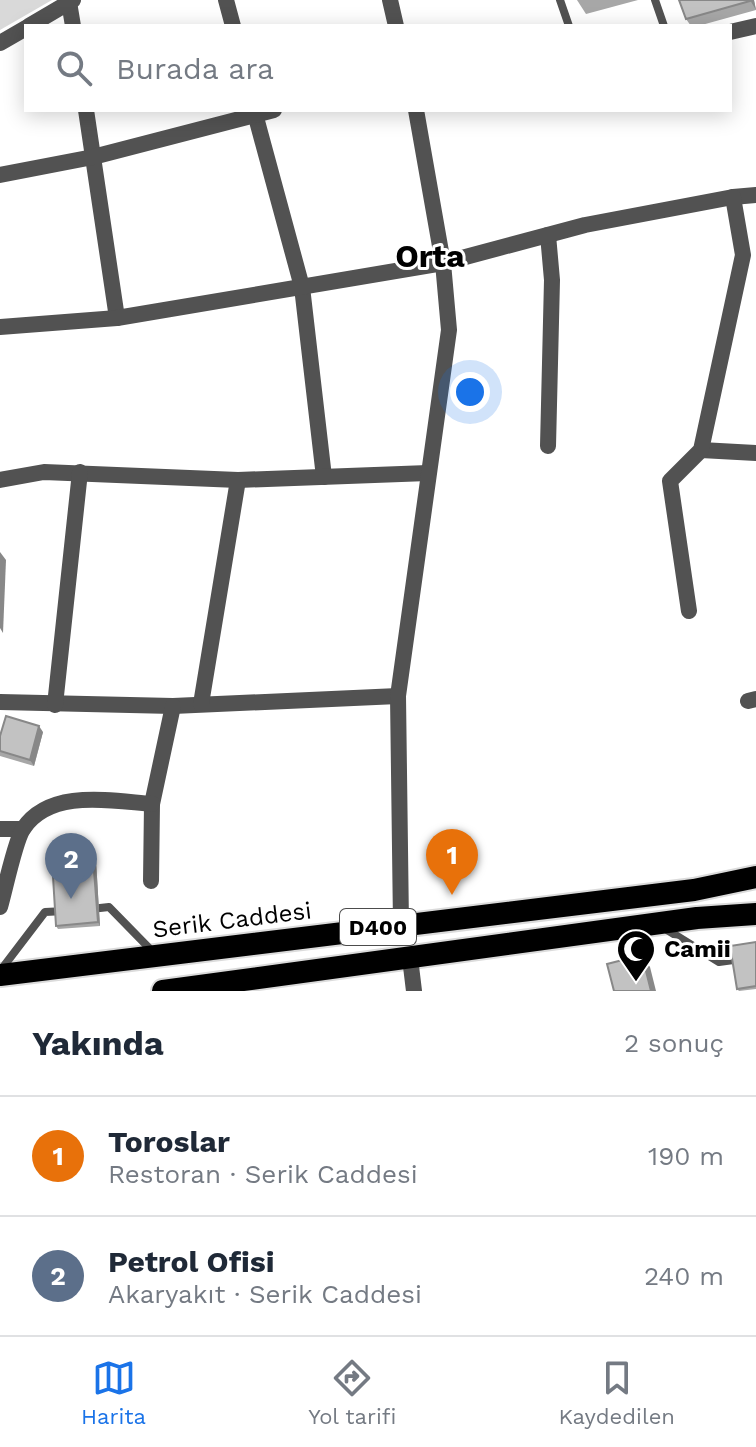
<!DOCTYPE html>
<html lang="tr">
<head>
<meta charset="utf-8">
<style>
  :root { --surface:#fff; --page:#f2f2f3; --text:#1f2937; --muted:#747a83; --line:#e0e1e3; --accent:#1a73e8 }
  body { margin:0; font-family:"Work Sans",sans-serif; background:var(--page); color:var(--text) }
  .you { position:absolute; left:470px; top:392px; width:28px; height:28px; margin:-20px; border:6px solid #fff; border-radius:50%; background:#1a73e8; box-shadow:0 0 0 12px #1a73e833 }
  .badge { display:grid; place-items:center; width:52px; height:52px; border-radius:50%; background:var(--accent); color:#fff; font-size:26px; font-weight:700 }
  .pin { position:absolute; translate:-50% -66px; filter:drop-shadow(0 2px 4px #0008) }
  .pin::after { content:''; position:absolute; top:42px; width:28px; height:24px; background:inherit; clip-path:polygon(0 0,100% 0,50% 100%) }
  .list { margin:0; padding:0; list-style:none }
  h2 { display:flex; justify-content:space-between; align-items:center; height:104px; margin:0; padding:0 32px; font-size:34px }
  h2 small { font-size:26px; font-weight:400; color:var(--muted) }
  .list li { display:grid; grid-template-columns:52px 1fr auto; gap:24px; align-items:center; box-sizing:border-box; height:120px; padding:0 32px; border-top:2px solid var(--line) }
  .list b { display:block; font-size:30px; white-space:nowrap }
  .list p { margin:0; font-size:26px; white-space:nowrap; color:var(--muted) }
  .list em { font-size:26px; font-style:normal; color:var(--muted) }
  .icon { flex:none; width:44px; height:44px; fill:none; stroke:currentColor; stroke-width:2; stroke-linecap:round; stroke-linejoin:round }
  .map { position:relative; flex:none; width:756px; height:991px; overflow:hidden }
  .search { position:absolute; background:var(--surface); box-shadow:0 4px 20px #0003; left:24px; right:24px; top:24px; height:88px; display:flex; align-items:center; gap:20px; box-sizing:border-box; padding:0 28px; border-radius:0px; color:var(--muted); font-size:30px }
  .sheet { height:344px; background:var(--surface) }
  nav { display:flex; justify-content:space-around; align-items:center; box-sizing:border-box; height:112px; border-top:2px solid var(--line); background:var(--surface); font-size:22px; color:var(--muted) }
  nav a { display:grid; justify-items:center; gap:4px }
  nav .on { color:var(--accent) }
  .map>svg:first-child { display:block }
  .green { fill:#d9d9d9 }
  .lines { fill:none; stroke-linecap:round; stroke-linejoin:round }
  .trunk-casing { stroke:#dbdbdb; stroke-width:26 }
  .service { stroke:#525252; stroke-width:8 }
  .minor { stroke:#525252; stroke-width:16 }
  .tertiary { stroke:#525252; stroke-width:16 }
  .trunk { stroke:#000; stroke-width:22 }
  .wall { fill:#a7a7a7 }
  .shaded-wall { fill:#888 }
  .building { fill:#c2c2c2; stroke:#888; stroke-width:2 }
  .labels { text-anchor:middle; stroke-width:6; stroke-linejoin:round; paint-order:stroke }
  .shield { fill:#fff; stroke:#4c4c4c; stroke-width:2 }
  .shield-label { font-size:22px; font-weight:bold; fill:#000 }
  .street-label { font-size:24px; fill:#000; stroke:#fff }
  .poi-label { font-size:24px; font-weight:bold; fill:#000; stroke:#fff; text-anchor:start }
  .district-label { font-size:32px; font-weight:bold; fill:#000; stroke:#fff }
</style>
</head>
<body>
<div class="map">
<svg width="756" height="991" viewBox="0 0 756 991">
  <rect width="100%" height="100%" fill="#fff"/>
  <!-- green -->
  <polygon class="green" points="0,0 52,0 0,30"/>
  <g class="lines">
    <defs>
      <g id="trunk">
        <polyline points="0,975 694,890 756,877"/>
        <polyline points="163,991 697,918 756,914"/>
      </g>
    </defs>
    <!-- trunk casing -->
    <use href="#trunk" class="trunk-casing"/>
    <!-- service -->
    <g class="service">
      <polyline points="560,0 569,26"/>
      <polyline points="655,0 664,26"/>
      <polyline points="91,909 109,907 154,953"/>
      <polyline points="664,928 719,962 756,957"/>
      <polyline points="0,971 45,912 65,911"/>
    </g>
    <!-- minor -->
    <g class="minor">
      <polyline points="226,0 233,26"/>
      <polyline points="390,0 396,26"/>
      <polyline points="69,2 73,26"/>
      <polyline points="730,32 756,26"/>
      <polyline points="86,110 117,318"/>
      <polyline points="254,110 302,287 324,477"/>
      <polyline points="0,175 93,157 274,110"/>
      <polyline points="548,235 552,280 548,446"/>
      <polyline points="0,327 117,318 443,263 585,225 733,197 756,195"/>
      <polyline points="701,450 756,453"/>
      <polyline points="0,480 44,472 238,480 428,473"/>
      <polyline points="689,611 670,481 701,450 743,255 733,197"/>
      <polyline points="748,701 756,699"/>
      <polyline points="0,702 173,706 398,696"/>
      <polyline points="201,704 238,480"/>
      <polyline points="55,705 80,472"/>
      <polyline points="0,829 23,829"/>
      <polyline points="151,881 152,804 173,706"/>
      <path d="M0,907C5,890 15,841 23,829C50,788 112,801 152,804"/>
      <polyline points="401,924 398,696 449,330 443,263 416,110"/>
      <polyline points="410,958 414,991"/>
    </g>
    <!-- tertiary -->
    <g class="tertiary">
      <polyline points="29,26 73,0"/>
      <polyline points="0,43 26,28"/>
    </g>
    <!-- trunk -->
    <use href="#trunk" class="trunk"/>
  </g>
  <!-- wall -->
  <g class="wall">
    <polygon points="577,0 638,0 586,14"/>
    <polygon points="754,0 756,10 698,26 691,26 686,19"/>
    <polygon points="43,732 34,766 0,756 0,736"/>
    <polygon points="93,858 96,861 100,926 58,929 56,926"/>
    <polygon points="756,942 756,989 739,991 737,989"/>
  </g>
  <!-- shaded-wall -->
  <g class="shaded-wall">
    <polygon points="750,0 754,0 756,10"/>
    <polygon points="0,552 6,560 3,633 0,628"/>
    <polygon points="39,726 43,732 34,766 30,760"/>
    <polygon points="93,858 96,861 100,926 98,922"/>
    <polygon points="642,955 650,967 656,991 651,991"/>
  </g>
  <!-- building -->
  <g class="building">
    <polygon points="679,0 750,0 750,1 686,19"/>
    <polygon points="6,716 39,726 30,760 0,751 0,736"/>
    <polygon points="93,858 98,922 56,926 52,860"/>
    <polygon points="756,942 756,986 737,989 730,946"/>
    <polygon points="642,955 651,991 614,991 607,964"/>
  </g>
  <!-- icons -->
  <defs>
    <symbol id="mosque-pin" viewBox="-11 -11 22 30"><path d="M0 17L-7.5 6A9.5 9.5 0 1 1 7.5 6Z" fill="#000" stroke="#fff"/><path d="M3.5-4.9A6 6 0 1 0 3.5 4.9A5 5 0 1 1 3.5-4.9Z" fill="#fff"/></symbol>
  </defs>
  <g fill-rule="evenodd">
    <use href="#mosque-pin" x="614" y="927" width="44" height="60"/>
  </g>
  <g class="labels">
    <!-- shield labels -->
    <rect class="shield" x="340" y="909" width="76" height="36" rx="6"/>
    <g class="shield-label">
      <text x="378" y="935">D400</text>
    </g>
    <!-- street labels -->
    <g class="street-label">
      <text transform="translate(232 920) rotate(-7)" y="8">Serik Caddesi</text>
    </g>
    <!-- poi labels -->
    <g class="poi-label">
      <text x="664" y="957">Camii</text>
    </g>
    <!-- district labels -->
    <g class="district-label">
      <text x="430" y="267">Orta</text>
    </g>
  </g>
</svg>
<div class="you"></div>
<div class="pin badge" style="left:452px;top:895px;background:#e8710a">1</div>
<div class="pin badge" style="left:71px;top:899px;background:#5c6f8a">2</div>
<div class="search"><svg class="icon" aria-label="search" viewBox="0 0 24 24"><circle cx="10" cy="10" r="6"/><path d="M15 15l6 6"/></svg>Burada ara</div>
</div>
<section class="sheet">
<h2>Yakında<small>2 sonuç</small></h2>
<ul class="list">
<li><span class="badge" style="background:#e8710a">1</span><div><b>Toroslar</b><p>Restoran · Serik Caddesi</p></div><em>190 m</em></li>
<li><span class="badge" style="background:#5c6f8a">2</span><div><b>Petrol Ofisi</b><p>Akaryakıt · Serik Caddesi</p></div><em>240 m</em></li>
</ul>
</section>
<nav>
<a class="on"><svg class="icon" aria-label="map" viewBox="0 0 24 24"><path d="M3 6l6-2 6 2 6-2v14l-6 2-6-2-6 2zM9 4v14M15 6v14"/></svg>Harita</a>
<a><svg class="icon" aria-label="directions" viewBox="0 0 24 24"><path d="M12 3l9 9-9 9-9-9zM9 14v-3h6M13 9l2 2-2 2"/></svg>Yol tarifi</a>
<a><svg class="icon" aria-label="saved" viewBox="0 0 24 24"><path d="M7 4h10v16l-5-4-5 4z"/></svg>Kaydedilen</a>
</nav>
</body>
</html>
